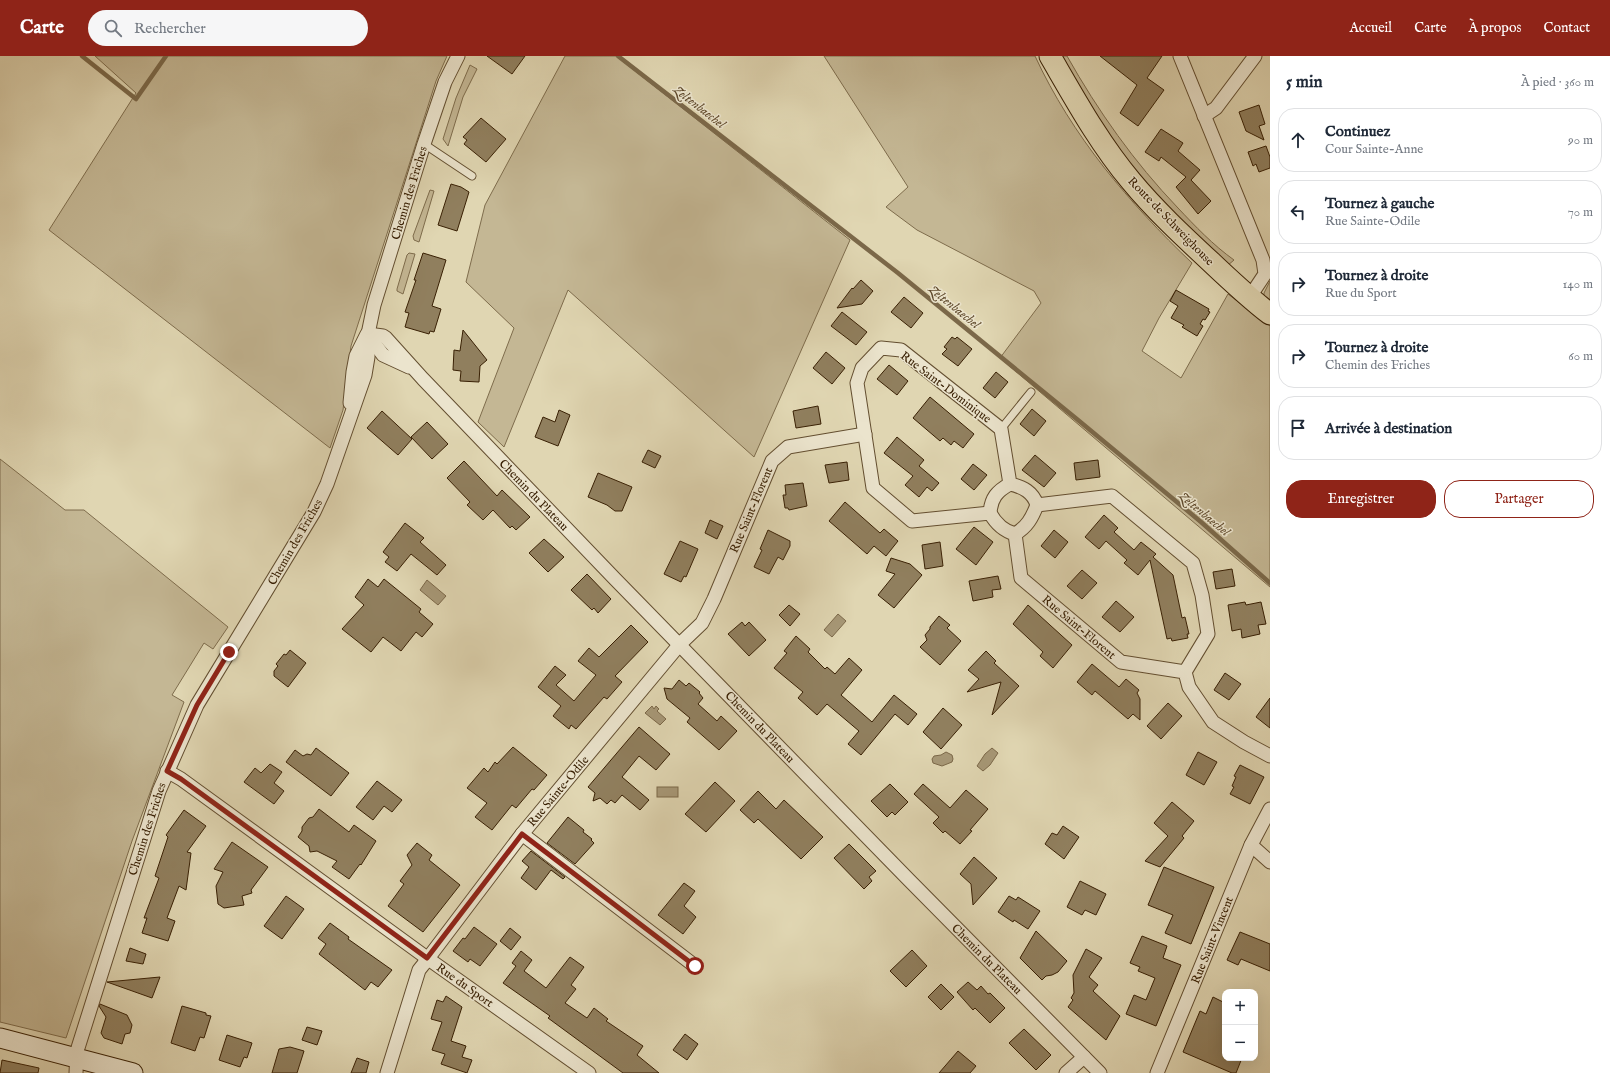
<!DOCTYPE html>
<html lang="fr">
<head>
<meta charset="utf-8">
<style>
  :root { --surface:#fff; --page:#f6f6f7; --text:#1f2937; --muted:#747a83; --line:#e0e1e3; --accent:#8f2418 }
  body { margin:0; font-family:"IM FELL English",serif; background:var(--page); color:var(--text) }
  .controls { position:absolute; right:12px; bottom:12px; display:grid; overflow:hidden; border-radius:8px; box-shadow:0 4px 16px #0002 }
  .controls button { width:36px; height:36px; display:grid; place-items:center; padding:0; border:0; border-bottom:1px solid var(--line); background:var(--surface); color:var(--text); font:20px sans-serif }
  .stop { position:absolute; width:12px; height:12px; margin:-9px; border:3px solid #8f2418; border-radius:50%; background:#fff }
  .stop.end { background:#8f2418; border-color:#fff; box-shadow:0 1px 4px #0008 }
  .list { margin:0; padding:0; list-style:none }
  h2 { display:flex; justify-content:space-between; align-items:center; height:52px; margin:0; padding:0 16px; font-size:17px }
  h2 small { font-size:13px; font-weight:400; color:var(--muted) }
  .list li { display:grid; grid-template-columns:26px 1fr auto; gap:12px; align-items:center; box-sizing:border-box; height:64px; margin:0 8px 8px; padding:0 8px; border:1px solid var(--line); border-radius:16px }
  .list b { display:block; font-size:15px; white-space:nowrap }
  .list p { margin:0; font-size:13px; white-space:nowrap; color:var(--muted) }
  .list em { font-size:13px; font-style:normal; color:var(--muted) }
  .actions { display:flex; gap:8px; padding:12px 16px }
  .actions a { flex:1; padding:9px 0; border:1px solid var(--accent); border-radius:16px; text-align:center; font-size:14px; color:var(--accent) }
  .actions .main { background:var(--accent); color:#fff }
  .icon { flex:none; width:22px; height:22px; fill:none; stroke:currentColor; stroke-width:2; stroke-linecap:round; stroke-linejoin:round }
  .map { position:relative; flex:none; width:1270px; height:1017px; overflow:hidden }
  header { display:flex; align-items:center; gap:24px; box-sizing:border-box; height:56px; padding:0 20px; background:var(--accent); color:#fff }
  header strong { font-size:19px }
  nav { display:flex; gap:22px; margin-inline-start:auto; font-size:14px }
  .search { width:280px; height:36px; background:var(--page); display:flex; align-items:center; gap:10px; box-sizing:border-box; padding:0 14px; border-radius:22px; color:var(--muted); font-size:15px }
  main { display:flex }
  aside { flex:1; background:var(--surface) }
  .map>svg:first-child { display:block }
  .green { fill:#c4b794; stroke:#7e6c4c }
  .water { fill:#a79877; stroke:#7b6849 }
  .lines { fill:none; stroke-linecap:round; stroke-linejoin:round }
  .stream { stroke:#7b6849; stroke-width:4.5 }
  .building { fill:#907f5e; stroke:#392004 }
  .lane-casing { stroke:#634e30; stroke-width:9 }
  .street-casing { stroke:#634e30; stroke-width:15 }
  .secondary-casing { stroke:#392004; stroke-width:21 }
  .primary-casing { stroke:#392004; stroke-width:23 }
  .lane { stroke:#ebe4cd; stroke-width:7 }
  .street { stroke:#ebe4cd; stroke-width:13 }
  .secondary { stroke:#ebe4cd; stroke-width:19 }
  .primary { stroke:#e0d6b2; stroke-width:21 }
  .route { stroke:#8f2418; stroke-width:5 }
  .labels { text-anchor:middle; stroke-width:3; stroke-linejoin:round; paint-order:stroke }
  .street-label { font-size:12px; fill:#392004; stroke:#ebe4cd }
  .water-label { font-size:13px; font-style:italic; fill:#604a2c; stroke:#ebe4cd }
</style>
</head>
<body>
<header>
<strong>Carte</strong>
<div class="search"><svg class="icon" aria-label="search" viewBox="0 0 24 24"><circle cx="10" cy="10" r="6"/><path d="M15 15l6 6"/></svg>Rechercher</div>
<nav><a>Accueil</a><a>Carte</a><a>À propos</a><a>Contact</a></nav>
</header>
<main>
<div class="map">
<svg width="1270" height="1017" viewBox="0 0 1270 1017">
  <rect width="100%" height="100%" fill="#e0d6b2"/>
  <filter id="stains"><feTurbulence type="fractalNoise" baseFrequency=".005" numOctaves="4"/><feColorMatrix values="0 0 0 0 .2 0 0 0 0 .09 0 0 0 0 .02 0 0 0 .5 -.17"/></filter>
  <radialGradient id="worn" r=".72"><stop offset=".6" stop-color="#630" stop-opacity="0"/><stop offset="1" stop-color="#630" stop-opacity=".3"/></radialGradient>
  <!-- green -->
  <g class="green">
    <polygon points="95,0 447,0 436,25 351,290 343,354 330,392 49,174 136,37"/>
    <polygon points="565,0 616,0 850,184 754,401 568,234 504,391 478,366 514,272 466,226 485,149"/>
    <path d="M824,0H1035C1072,80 1129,147 1192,207L1159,262L1142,295L1181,322L1228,238L1270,270V531L1000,302L1041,247L1034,235L917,174L886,151L908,131Z"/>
    <path d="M1059,0H1067C1098,55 1134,106 1178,152C1195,170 1213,189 1234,204L1227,210L1152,135L1111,86Z"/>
    <polygon points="470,9 477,13 463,41 448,90 443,83 456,42"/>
    <polygon points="430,134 434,135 419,186 414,184 413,180"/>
    <polygon points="409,197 415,198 403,238 397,235 397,233 407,199"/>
    <polygon points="1270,225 1270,247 1264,241 1264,237"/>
    <polygon points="0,403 65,454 84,454 228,571 213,593 204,587 172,639 184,646 132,785 66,982 0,966"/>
  </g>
  <!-- water -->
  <g class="water">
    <polygon points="427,524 446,540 438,549 420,534"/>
    <polygon points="838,558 846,565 832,581 824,574"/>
    <polygon points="652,650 654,653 656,650 659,653 657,655 666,663 660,669 645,657"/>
    <polygon points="992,692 998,697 990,709 983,715 977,710 985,698"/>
    <polygon points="946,696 952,699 953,703 952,706 942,710 933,707 932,703 934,700 941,699"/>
    <rect x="657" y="731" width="21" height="10"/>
  </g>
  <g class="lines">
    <!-- stream -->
    <g class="stream">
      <polyline points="82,0 136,43 166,0"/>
      <polyline points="618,0 898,217 1078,364 1201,466 1270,527"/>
    </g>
  </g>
  <!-- building -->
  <g class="building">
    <polygon points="487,0 525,0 512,18"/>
    <polygon points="1100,0 1162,0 1147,22 1164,34 1138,70 1120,57 1137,29"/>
    <polygon points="1259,49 1265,68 1259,70 1264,84 1246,75 1239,56"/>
    <polygon points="481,62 506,83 486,106 464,88 467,84 463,81"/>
    <polygon points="1161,73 1183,87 1178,95 1200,114 1191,124 1211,145 1198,158 1176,131 1186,121 1161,101 1159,105 1145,96"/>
    <polygon points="1266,90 1270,101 1270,112 1259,116 1256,108 1253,110 1248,96"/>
    <polygon points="451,128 461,131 469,136 457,175 438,169"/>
    <polygon points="423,197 446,204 432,250 441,253 434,276 430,275 429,278 405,271 409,257 405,256 416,224 414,224"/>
    <polygon points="861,224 873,235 862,248 837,252 852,232 853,233"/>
    <polygon points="1176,234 1209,253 1208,255 1210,256 1205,264 1203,263 1200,268 1203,270 1197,280 1182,271 1184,269 1171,262 1178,250 1170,245"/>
    <polygon points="904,241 923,257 911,272 891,256"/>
    <polygon points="842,256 867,276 856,289 831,270"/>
    <polygon points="463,274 487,304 480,310 479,326 460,325 461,315 453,314 454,294 460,295"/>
    <polygon points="952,281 955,283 957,281 972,293 958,310 942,298 947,293 944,291"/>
    <polygon points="826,296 845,312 832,328 813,312"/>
    <polygon points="889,309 908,325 897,339 877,323"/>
    <polygon points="996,316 1008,326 995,342 983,332"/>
    <polygon points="930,341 974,378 963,392 954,385 951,389 943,382 940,385 913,362"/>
    <polygon points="818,350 821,368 796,372 793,355"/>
    <polygon points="1032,353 1046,365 1034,380 1020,368"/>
    <polygon points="559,354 570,359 558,390 535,381 543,361 555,366"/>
    <polygon points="382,355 412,383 398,399 367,372"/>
    <polygon points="427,366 448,388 432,403 411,381"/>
    <polygon points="897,381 924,404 919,410 939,427 932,435 927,431 919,441 905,429 913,420 884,397"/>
    <polygon points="648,394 661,400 655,412 642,406"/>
    <polygon points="1035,399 1056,417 1044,431 1022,414"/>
    <polygon points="1098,404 1100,421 1076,424 1074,407"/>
    <polygon points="464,405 497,440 502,434 530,461 516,474 512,470 510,472 493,454 483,464 467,449 470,446 447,422"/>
    <polygon points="847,406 849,424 829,427 825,409"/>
    <polygon points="973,408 987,419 974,434 961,423"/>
    <polygon points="598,417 632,431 622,455 615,455 607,449 588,441"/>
    <polygon points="803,427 807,450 789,454 788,452 785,452 783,439 786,439 785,429"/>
    <polygon points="845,446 880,477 884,473 898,485 886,500 874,490 867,498 829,465"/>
    <polygon points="1104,459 1118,472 1114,476 1134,494 1141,486 1156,498 1153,501 1173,519 1182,562 1185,561 1189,578 1187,578 1188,582 1172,585 1171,582 1167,583 1150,504 1138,519 1124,507 1127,504 1106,485 1099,493 1085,481"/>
    <polygon points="710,464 723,470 717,483 705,477"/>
    <polygon points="405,467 424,482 420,486 446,509 437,519 411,498 397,515 385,506 389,501 383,496"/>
    <polygon points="974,471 993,486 976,509 956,493"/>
    <polygon points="768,474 790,485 790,490 783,504 778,501 769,518 754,511 762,494 760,493"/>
    <polygon points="1054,474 1068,486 1055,502 1041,490"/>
    <polygon points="544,483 564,501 548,516 529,497"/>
    <polygon points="680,485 698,493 686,521 684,520 681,526 664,518"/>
    <polygon points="940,486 943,510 925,513 922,489"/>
    <polygon points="891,502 910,508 922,519 894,552 878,539 895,518 886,515"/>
    <polygon points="1232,513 1235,530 1216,533 1213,516"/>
    <polygon points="1082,514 1097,527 1082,543 1067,530"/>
    <polygon points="587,518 611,543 598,557 594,552 592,554 571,534"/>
    <polygon points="998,520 1001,533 992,534 993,541 973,545 969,525"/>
    <polygon points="368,523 378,531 384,523 421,553 419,556 433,568 422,581 416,576 401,595 383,581 371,596 342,573 364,549 355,541"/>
    <polygon points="1116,545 1134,561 1120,576 1102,561"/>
    <polygon points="1245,546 1246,549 1261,546 1266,568 1258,569 1260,578 1242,582 1241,573 1232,575 1228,549"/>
    <polygon points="789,549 800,558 790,570 779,559"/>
    <polygon points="1028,549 1072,589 1053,612 1040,600 1043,596 1013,568"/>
    <polygon points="939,560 950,569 947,572 961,585 940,609 920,591 927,584 925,579 930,573 930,571"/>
    <polygon points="742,566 745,570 749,566 766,584 749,600 728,578"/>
    <polygon points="631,569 648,586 615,620 622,626 607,643 604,641 576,673 571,669 569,673 553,660 561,650 538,631 555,610 566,619 556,629 574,645 596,619 578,605 589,592 599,601"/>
    <polygon points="796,580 810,593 808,596 825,613 827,611 835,618 849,602 862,614 841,639 872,666 894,639 917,658 908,669 895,658 861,699 848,688 859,675 827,648 817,659 798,642 803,636 774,612 787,597 784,595"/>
    <polygon points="290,594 306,607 288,631 274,620 274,615 278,610 276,608 284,598 286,599"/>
    <polygon points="986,595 996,605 994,607 1019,630 992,659 1001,626 967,636 979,623 968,614"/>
    <polygon points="1092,608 1119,631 1126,623 1139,634 1137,637 1140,643 1140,664 1133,658 1128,663 1095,635 1092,639 1077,626"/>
    <polygon points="1225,617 1241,628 1229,644 1214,634"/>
    <polygon points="679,624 686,630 689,627 700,636 699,637 703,642 698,648 717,665 721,660 737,675 719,694 687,666 690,662 667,643 664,632 672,633"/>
    <polygon points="1270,642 1270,672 1256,661"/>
    <polygon points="1168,647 1182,660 1161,683 1147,670"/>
    <polygon points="943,652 962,669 941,693 923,676"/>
    <polygon points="639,671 670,698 656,714 639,700 622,721 649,744 640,754 622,739 615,747 611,744 607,748 600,742 593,745 595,737 588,731"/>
    <polygon points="513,691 547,719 534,734 532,733 516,752 512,749 492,774 475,761 487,747 467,732 484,712 488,716 495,706 497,708"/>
    <polygon points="316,692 349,717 331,740 286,706 295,694 303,700 307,698 311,699"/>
    <polygon points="1198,696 1217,706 1204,729 1186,719"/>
    <polygon points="270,708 282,716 274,727 284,735 274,748 244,726 255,712 261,717"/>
    <polygon points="1240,709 1264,721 1250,748 1230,738 1234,731 1232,730 1236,721 1234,720"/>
    <polygon points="377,725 402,744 392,756 384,750 373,764 356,751"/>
    <polygon points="715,726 735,745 706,776 685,758"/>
    <polygon points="890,728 908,746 895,759 892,756 887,761 871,745"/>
    <polygon points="923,728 950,752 966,734 988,753 970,774 972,775 960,788 945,775 943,777 933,767 939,761 914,738"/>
    <polygon points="758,735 776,753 784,744 823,781 801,803 758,763 754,767 740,754"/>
    <polygon points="1172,746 1194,765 1182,780 1184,782 1160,811 1145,805 1168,780 1154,767"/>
    <polygon points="319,753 349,776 354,769 376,785 361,809 360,808 349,823 332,811 337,805 317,795 310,796 309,790 298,781 302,775 302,771 309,762 313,761"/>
    <polygon points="184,754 206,770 187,796 191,797 186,834 179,830 167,862 175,865 168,885 142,877 147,862 144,862 159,822 155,820 168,781 166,779"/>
    <polygon points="568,761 584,774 583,776 592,783 591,784 594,787 575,808 547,787"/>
    <polygon points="1063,770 1079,781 1064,803 1045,788 1052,777 1057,779"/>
    <polygon points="232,786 268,811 251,834 252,837 242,840 244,849 224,852 218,848 216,830 223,816 214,813"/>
    <polygon points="417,787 432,799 429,804 460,829 423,876 388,850 404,828 400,825 412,809 407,799"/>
    <polygon points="849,788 876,815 869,821 872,825 864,833 834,802"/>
    <polygon points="531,795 565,821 563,823 551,814 536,834 521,822 529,811 522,805"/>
    <polygon points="974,801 997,822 973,849 971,828 960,818"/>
    <polygon points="1164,811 1214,831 1191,888 1165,877 1173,859 1148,849"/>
    <polygon points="1080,825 1106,838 1096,859 1085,854 1082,859 1067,851"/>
    <polygon points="684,827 695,835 684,850 696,861 683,878 658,859"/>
    <polygon points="286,840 304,853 282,883 264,870"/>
    <polygon points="1009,840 1016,844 1018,841 1040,855 1028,873 1014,864 1013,866 998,856"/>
    <polygon points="330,867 349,881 348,883 392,914 378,931 371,926 365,934 319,898 326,888 318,882"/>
    <polygon points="474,871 497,888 480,910 470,903 468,906 453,895 463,882 465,883"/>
    <polygon points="510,872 521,881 511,894 500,885"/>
    <polygon points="1036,875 1067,905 1058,916 1052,919 1046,920 1042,924 1020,902"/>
    <polygon points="1240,876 1270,888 1270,915 1241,903 1238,909 1227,904"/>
    <polygon points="1142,880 1167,890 1163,902 1181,909 1156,970 1126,958 1134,939 1146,944 1155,922 1138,915 1140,911 1130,907"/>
    <polygon points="130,892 146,898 143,908 126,905"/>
    <polygon points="1086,893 1102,902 1089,921 1098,929 1093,935 1120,960 1106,984 1068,951 1073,944 1071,942 1074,937 1073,919"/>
    <polygon points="912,894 927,910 906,931 890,915"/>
    <polygon points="521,895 532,904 524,915 546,932 570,901 584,911 571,929 576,933 565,947 587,962 594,952 608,963 606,965 643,990 637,999 659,1017 623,1017 548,962 550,960 503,927 516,910 512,907"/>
    <polygon points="160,921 152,942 107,926"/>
    <polygon points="968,926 977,934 981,930 988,938 990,937 1005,952 990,967 975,952 973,954 957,936"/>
    <polygon points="941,928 954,941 941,954 928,941"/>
    <polygon points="446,940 462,951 451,985 466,990 462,1001 472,1004 467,1017 441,1008 445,998 432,994 442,966 431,963 437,944 443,946"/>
    <polygon points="1213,941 1225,947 1225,1002 1242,1002 1236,1017 1232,1017 1183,996 1200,955 1206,958"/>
    <polygon points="100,948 127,959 132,969 130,977 125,978 122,988 104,982 101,977 106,961 99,950"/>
    <polygon points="182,950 206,957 206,959 211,960 204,982 200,981 195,995 171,987"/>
    <polygon points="307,971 322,975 317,989 302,984"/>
    <polygon points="1024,973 1051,999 1036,1014 1009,987"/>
    <polygon points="685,978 698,988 687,1004 673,994"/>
    <polygon points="227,979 252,987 247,1002 244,1001 240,1011 219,1004"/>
    <polygon points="290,991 304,995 297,1017 272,1017 279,993"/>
    <polygon points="958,995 976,1010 970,1017 939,1017"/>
    <polygon points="357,1002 369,1006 366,1017 351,1017"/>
    <polygon points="2,1004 39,1012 38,1017 0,1017"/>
  </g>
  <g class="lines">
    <defs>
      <g id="lane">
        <polyline points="424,88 472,120"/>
        <polyline points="1001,373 1031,336"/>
      </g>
      <g id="street">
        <polyline points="1180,0 1263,204 1265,218 1249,242"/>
        <polyline points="1204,60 1216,52 1255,0"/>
        <polyline points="368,278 383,280 386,282 423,323 615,523 909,824 1100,1017"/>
        <polyline points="368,279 383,299 409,311"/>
        <polyline points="350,347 353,316 356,300 367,278"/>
        <path d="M990,457C991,442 997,435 1010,428"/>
        <path d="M1015,478C1027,471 1032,462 1037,449"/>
        <path d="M1185,616L1121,606L1021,522L1015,478C1004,475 996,468 990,457L912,465L873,432L857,327L862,312L881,292L901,294L1001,373L1010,428C1023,431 1033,436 1037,449L1112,440L1193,507L1202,539L1208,578L1185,616L1189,631L1213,666L1244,686L1270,700"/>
        <polyline points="167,715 181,723 427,902 589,1017"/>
        <polyline points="522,778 695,910"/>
        <polyline points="1251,789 1270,806"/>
        <polyline points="76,1017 77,995 159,735 197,649 314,456 327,428 365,319 368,301 368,278 374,249 424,88 445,26 458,0"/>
        <polyline points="387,1017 419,914 423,909 522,778 680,588 702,567 714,543 772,405 788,391 865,378"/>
        <polyline points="1066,1017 1084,1001"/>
        <polyline points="1157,1017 1251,789 1270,753"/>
      </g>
      <polyline id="secondary" points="0,982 133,1017"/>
      <path id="primary" d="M1050,0C1075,43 1099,87 1131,125C1155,154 1183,180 1211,206C1230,224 1249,242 1270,258"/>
    </defs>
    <!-- lane casing -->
    <use href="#lane" class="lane-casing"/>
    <!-- street casing -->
    <use href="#street" class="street-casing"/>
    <!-- secondary casing -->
    <use href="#secondary" class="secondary-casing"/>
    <!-- primary casing -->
    <use href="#primary" class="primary-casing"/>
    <!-- lane -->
    <use href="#lane" class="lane"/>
    <!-- street -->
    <use href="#street" class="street"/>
    <!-- secondary -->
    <use href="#secondary" class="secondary"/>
    <!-- primary -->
    <use href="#primary" class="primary"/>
  </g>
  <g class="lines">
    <!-- route -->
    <polyline class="route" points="229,596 197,649 167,715 181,723 427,902 522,778 695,910"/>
  </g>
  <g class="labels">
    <!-- street labels -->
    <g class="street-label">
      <text transform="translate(409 137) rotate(-73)" y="4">Chemin des Friches</text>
      <text transform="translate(1171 165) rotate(46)" y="4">Route de Schweighouse</text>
      <text transform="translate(946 331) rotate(37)" y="4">Rue Saint-Dominique</text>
      <text transform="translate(534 439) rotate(46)" y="4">Chemin du Plateau</text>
      <text transform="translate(751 454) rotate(-67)" y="4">Rue Saint-Florent</text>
      <text transform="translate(295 486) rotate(-60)" y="4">Chemin des Friches</text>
      <text transform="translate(1079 571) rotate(40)" y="4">Rue Saint-Florent</text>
      <text transform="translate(760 671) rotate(46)" y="4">Chemin du Plateau</text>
      <text transform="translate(558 735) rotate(-50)" y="4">Rue Sainte-Odile</text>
      <text transform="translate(147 773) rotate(-72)" y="4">Chemin des Friches</text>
      <text transform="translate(1212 884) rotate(-68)" y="4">Rue Saint-Vincent</text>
      <text transform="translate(987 903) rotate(45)" y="4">Chemin du Plateau</text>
      <text transform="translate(465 929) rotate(35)" y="4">Rue du Sport</text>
    </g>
    <!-- water labels -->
    <g class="water-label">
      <text transform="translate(700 50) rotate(38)" y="5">Zeltenbaechel</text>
      <text transform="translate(955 250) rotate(39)" y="5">Zeltenbaechel</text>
      <text transform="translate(1205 457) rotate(40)" y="5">Zeltenbaechel</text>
    </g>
  </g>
  <rect width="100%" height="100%" filter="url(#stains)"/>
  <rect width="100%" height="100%" fill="url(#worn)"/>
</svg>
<div class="controls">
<button>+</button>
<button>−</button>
</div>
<div class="stop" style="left:695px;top:910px"></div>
<div class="stop end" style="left:229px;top:596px"></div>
</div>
<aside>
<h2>5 min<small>À pied · 360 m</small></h2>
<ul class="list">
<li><svg class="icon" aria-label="ahead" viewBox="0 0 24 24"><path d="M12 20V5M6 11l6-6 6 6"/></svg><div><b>Continuez</b><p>Cour Sainte-Anne</p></div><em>90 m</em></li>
<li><svg class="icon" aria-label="left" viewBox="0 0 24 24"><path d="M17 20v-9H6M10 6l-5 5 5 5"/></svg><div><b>Tournez à gauche</b><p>Rue Sainte-Odile</p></div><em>70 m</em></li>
<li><svg class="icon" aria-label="right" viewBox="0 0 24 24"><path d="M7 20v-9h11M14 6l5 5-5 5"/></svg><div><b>Tournez à droite</b><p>Rue du Sport</p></div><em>140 m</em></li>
<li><svg class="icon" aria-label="right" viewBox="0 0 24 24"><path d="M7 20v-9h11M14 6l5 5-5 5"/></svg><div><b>Tournez à droite</b><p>Chemin des Friches</p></div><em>60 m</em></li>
<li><svg class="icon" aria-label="arrive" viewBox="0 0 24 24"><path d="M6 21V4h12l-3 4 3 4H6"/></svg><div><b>Arrivée à destination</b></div></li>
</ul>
<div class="actions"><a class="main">Enregistrer</a><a>Partager</a></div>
</aside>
</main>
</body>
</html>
